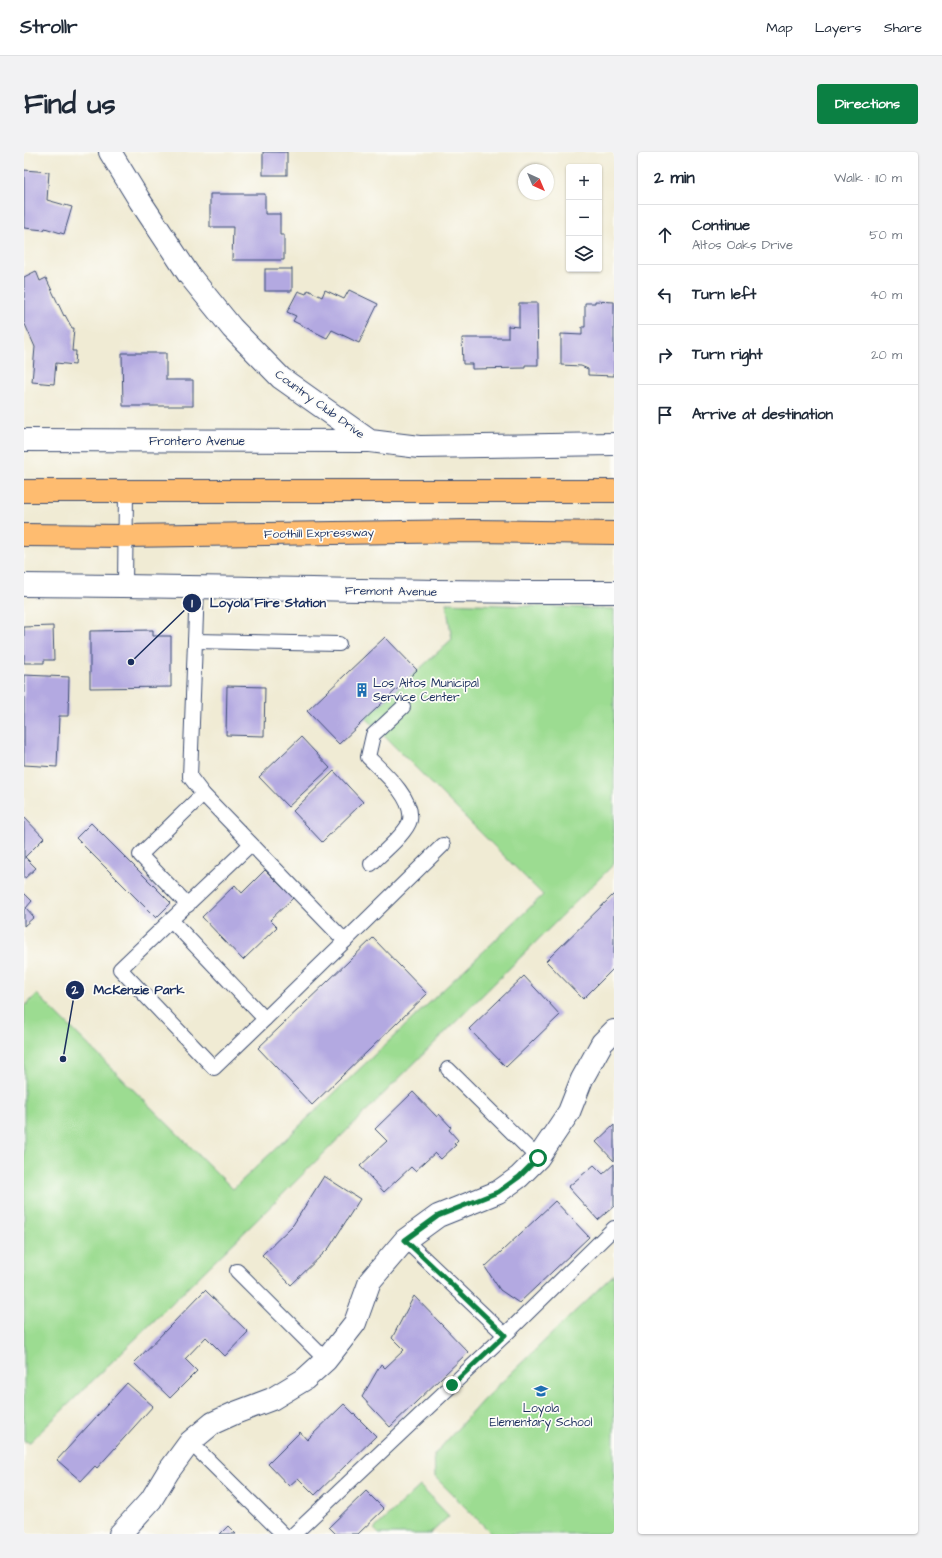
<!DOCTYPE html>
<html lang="en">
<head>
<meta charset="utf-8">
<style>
  :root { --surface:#fff; --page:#f2f2f3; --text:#1f2937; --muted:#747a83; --line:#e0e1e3; --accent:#0b8043 }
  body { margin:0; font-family:"Architects Daughter",sans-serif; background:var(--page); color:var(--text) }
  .controls { position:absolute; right:12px; top:12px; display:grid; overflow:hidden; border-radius:4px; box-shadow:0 1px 3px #0004 }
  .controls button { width:36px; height:36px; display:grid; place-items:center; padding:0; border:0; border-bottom:1px solid var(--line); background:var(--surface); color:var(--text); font:20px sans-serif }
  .compass { position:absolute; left:494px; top:12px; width:36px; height:36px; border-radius:50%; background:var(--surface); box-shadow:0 1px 3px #0004; rotate:136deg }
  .stop { position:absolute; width:12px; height:12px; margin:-9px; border:3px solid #0b8043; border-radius:50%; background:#fff }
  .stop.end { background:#0b8043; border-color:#fff; box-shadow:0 1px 4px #0008 }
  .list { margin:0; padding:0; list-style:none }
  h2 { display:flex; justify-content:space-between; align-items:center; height:52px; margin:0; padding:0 16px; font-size:17px }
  h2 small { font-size:13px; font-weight:400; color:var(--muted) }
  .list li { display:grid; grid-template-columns:26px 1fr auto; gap:12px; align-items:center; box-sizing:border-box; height:60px; padding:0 16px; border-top:1px solid var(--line) }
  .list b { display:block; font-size:15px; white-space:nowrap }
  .list p { margin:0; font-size:13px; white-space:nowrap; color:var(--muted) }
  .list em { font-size:13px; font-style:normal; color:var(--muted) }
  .icon { flex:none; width:22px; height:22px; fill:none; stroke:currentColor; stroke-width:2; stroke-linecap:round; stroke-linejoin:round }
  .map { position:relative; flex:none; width:590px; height:1382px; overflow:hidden; border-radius:4px }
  header { display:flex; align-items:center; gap:24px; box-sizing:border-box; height:56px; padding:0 20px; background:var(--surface); border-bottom:1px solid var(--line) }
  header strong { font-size:19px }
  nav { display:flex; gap:22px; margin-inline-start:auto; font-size:14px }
  .intro { display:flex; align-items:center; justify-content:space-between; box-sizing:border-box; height:96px; padding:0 24px }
  h1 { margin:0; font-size:28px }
  .button { padding:10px 18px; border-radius:4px; background:var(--accent); color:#fff; font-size:14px; font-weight:700 }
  main { display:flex; gap:24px; padding:0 24px }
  aside { flex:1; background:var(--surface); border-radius:4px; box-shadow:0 1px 3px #0004 }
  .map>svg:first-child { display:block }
  .green { fill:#9cdc91; stroke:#5c8678 }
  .building { fill:#b3a9e1 }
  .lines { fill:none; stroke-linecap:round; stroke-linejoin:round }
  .service-casing { stroke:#3b4b70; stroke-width:16 }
  .minor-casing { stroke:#3b4b70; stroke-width:24 }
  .tertiary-casing { stroke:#3b4b70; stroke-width:24 }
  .trunk-casing { stroke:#3b4b70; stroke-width:24 }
  .service { stroke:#fff; stroke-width:14 }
  .minor { stroke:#fff; stroke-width:22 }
  .tertiary { stroke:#fff; stroke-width:22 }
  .trunk { stroke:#febc70; stroke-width:22 }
  .route { stroke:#0b8043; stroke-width:5 }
  .labels { text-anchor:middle; stroke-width:3.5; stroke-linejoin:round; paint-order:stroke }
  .street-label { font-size:12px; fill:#1b2f5e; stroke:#fdfcf7 }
  .poi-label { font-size:12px; fill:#1b2f5e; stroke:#fdfcf7; text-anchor:start }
  .leader { fill:none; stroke:#1b2f5e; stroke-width:1.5 }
  .callout-dot { fill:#1b2f5e; stroke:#fdfcf7; stroke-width:1.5 }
  .mark-label { font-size:12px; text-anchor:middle; font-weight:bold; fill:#fff }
  .callout-label { font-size:13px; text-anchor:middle; font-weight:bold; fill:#1b2f5e; stroke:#fdfcf7; stroke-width:3.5; stroke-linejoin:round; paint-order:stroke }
</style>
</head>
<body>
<header>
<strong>Strollr</strong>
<nav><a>Map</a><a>Layers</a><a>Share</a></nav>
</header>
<div class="intro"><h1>Find us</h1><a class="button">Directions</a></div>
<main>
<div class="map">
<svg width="590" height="1382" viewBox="0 0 590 1382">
  <rect width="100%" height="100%" fill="#fdfcf7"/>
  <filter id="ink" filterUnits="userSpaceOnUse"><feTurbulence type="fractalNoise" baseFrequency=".025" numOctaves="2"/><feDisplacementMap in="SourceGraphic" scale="8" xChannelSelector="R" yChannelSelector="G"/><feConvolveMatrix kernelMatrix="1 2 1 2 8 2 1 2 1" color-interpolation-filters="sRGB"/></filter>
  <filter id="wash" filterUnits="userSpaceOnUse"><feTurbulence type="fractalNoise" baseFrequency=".012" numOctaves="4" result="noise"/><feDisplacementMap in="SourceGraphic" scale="16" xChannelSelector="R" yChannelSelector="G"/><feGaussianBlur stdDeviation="0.9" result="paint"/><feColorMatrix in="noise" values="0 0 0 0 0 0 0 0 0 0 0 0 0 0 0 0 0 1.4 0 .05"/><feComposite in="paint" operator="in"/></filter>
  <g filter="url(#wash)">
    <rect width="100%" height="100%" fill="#f0ebd4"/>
    <!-- green -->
    <g class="green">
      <polygon points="422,451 590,457 590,712 236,1065 6,1290 0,1289 0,855 13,842 209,1037 519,743 342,566 428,487"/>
      <polygon points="590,1122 590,1382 468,1382 411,1325 410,1303 459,1248"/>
      <polygon points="396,1334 425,1364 406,1382 355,1382 350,1377"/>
    </g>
    <g id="blocks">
      <!-- building -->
      <g class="building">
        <rect x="239" y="0" width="24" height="23"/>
        <polygon points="0,18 25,20 23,48 48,55 40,82 21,76 20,78 0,76"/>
        <polygon points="186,42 241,42 241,62 256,62 256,83 260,83 260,108 208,108 209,75 186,75"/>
        <rect x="241" y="117" width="27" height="22"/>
        <polygon points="12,119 16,129 22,126 40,164 41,163 48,176 50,176 48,199 52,199 51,213 32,211 30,232 8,230 11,195 0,170 0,125"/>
        <polygon points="284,138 298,145 301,138 320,147 325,138 354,152 335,191 308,178 303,186 269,169 272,164 263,160 274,139 282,142"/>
        <polygon points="571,149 590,150 590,224 564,223 564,217 557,214 537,213 537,182 558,183 558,175 561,175 561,151 571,151"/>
        <polygon points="495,151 513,151 514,213 501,213 501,216 448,217 448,212 439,212 438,186 484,186 484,174 495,175"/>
        <polygon points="98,201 142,201 142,228 169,228 169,254 99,254"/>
        <polygon points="29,474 30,508 20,508 20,511 0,511 0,475"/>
        <polygon points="129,478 129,484 147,484 147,535 66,536 66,479"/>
        <polygon points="361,485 393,518 315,592 283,559"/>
        <polygon points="0,523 45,525 44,564 35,564 33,615 0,613"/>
        <polygon points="203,534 241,535 240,584 202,583"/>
        <polygon points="277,585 306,616 264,655 235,625"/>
        <polygon points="310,619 339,650 298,690 269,659"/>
        <polygon points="0,665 20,686 1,705 12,716 0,727"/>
        <polygon points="67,671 147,751 132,766 52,686"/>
        <polygon points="241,718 269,746 246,768 253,775 219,808 178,765 211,733 218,741"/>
        <polygon points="0,741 8,749 2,756 10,765 0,774"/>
        <polygon points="590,742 590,816 559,847 522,809"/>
        <polygon points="349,786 403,842 288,953 234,896"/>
        <polygon points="500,824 536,863 482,915 445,877"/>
        <polygon points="389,940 413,965 415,962 427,975 425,978 434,988 430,992 432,993 417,1007 411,1001 391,1019 387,1015 360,1040 336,1014 363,989 351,977"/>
        <polygon points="590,973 590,1009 572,990"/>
        <polygon points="590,1012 590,1054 574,1068 544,1035 570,1013 579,1022"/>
        <polygon points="300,1024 336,1047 305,1096 267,1133 238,1103 269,1073"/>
        <polygon points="531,1049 565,1085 495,1151 476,1138 461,1115"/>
        <polygon points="181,1138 224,1180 201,1204 182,1185 161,1207 173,1219 146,1246 110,1211"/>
        <polygon points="390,1144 444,1200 366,1275 338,1245 357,1212 361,1216 380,1198 368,1186"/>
        <polygon points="103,1231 129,1254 73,1316 71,1314 57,1329 33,1308"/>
        <polygon points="320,1252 352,1284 291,1343 274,1326 265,1334 244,1312 276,1280 283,1288"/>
        <polygon points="342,1339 360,1357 334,1382 312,1382 305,1375"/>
        <polygon points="204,1374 212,1382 196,1382"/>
      </g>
    </g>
  </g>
  <g filter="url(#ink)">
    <use href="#blocks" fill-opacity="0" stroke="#3b4b70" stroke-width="1"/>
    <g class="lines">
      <defs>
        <g id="service">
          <polyline points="101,434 102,339"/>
          <polyline points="173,435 166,625 179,642 321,789 241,867 147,768 227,692"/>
          <polyline points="171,489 315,492"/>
          <path d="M347,712C357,702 383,681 386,668C390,646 358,619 344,605L349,583L379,555"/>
          <polyline points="164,753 116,703 179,642"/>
          <polyline points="147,768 96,817 190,916 241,867"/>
          <polyline points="321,789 419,693"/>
          <polyline points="424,917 514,1006"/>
          <polyline points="213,1119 302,1208"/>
          <polyline points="481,1183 590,1076"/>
          <polyline points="166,1290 259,1382"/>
          <polyline points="270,1382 481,1183 381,1088"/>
        </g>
        <g id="minor">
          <polyline points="86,0 116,49 165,123 208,176 257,226 346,289 395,295 590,292"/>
          <polyline points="0,288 346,289"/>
          <polyline points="96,1382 127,1348 144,1320 166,1290 189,1271 211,1261 248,1247 281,1227 302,1208 331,1171 346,1129 381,1088 414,1064 474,1040 495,1025 514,1006 545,960 558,927 578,891 590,879"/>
        </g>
        <path id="tertiary" d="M0,433C197,434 393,441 590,440"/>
        <g id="trunk">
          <polyline points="0,339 590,339"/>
          <polyline points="0,383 101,384 447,379 590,381"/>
        </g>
      </defs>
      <!-- service casing -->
      <use href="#service" class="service-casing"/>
      <!-- minor casing -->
      <use href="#minor" class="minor-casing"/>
      <!-- tertiary casing -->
      <use href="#tertiary" class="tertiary-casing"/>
      <!-- trunk casing -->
      <use href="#trunk" class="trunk-casing"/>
      <!-- service -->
      <use href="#service" class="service"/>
      <!-- minor -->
      <use href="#minor" class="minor"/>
      <!-- tertiary -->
      <use href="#tertiary" class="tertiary"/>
      <!-- trunk -->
      <use href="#trunk" class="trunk"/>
    </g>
  </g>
  <g class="lines" filter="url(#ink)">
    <!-- route -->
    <polyline class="route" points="428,1233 481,1183 381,1088 414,1064 474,1040 495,1025 514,1006"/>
  </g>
  <!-- icons -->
  <defs>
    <symbol id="building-bare" viewBox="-9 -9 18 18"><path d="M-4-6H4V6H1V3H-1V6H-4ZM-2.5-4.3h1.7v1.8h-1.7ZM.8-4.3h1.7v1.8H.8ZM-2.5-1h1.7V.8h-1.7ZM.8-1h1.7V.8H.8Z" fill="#1f6fb2" stroke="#fdfcf7" stroke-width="2.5" paint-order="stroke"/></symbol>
    <symbol id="school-bare" viewBox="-9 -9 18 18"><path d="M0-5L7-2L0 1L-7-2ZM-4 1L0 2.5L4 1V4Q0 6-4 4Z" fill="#1f6fb2" stroke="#fdfcf7" stroke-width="2.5" paint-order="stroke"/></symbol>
  </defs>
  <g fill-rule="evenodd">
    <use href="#building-bare" x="328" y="528" width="20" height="20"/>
    <use href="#school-bare" x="507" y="1229" width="20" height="20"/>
  </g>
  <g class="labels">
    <!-- street labels -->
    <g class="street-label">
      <text transform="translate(296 252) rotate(36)" y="4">Country Club Drive</text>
      <text x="173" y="293">Frontero Avenue</text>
      <text transform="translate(295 381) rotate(-1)" y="4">Foothill Expressway</text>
      <text transform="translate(367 439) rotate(1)" y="4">Fremont Avenue</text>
    </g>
    <!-- poi labels -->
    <g class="poi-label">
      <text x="349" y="535">Los Altos Municipal<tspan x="349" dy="14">Service Center</tspan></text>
      <text x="517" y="1260" text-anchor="middle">Loyola<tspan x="517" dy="14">Elementary School</tspan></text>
    </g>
  </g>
  <!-- callouts -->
  <path class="leader" d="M107 510L168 451M39 907L51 838"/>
  <g class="callout-dot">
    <circle cx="107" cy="510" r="4"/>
    <circle cx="39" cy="907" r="4"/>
    <circle cx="168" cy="451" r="10"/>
    <circle cx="51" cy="838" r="10"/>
  </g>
  <g class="mark-label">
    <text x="168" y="455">1</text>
    <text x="51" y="842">2</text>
  </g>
  <g class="callout-label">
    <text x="244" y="455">Loyola Fire Station</text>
    <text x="115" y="842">McKenzie Park</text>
  </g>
</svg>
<div class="controls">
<button>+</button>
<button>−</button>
<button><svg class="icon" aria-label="layers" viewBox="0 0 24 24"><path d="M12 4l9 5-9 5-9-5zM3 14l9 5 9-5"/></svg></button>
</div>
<svg class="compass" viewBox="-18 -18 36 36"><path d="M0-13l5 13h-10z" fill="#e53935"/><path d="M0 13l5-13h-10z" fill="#747a83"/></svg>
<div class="stop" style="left:514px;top:1006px"></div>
<div class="stop end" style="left:428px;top:1233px"></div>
</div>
<aside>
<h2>2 min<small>Walk · 110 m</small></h2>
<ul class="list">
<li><svg class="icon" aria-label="ahead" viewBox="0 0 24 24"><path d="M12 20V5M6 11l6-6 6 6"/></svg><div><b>Continue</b><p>Altos Oaks Drive</p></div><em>50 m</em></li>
<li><svg class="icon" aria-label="left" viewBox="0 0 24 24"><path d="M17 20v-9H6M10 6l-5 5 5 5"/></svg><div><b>Turn left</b></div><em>40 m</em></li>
<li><svg class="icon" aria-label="right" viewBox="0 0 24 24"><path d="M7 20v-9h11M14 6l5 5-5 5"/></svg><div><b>Turn right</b></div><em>20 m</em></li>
<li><svg class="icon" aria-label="arrive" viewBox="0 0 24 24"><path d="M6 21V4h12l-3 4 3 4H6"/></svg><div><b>Arrive at destination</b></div></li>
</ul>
</aside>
</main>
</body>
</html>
